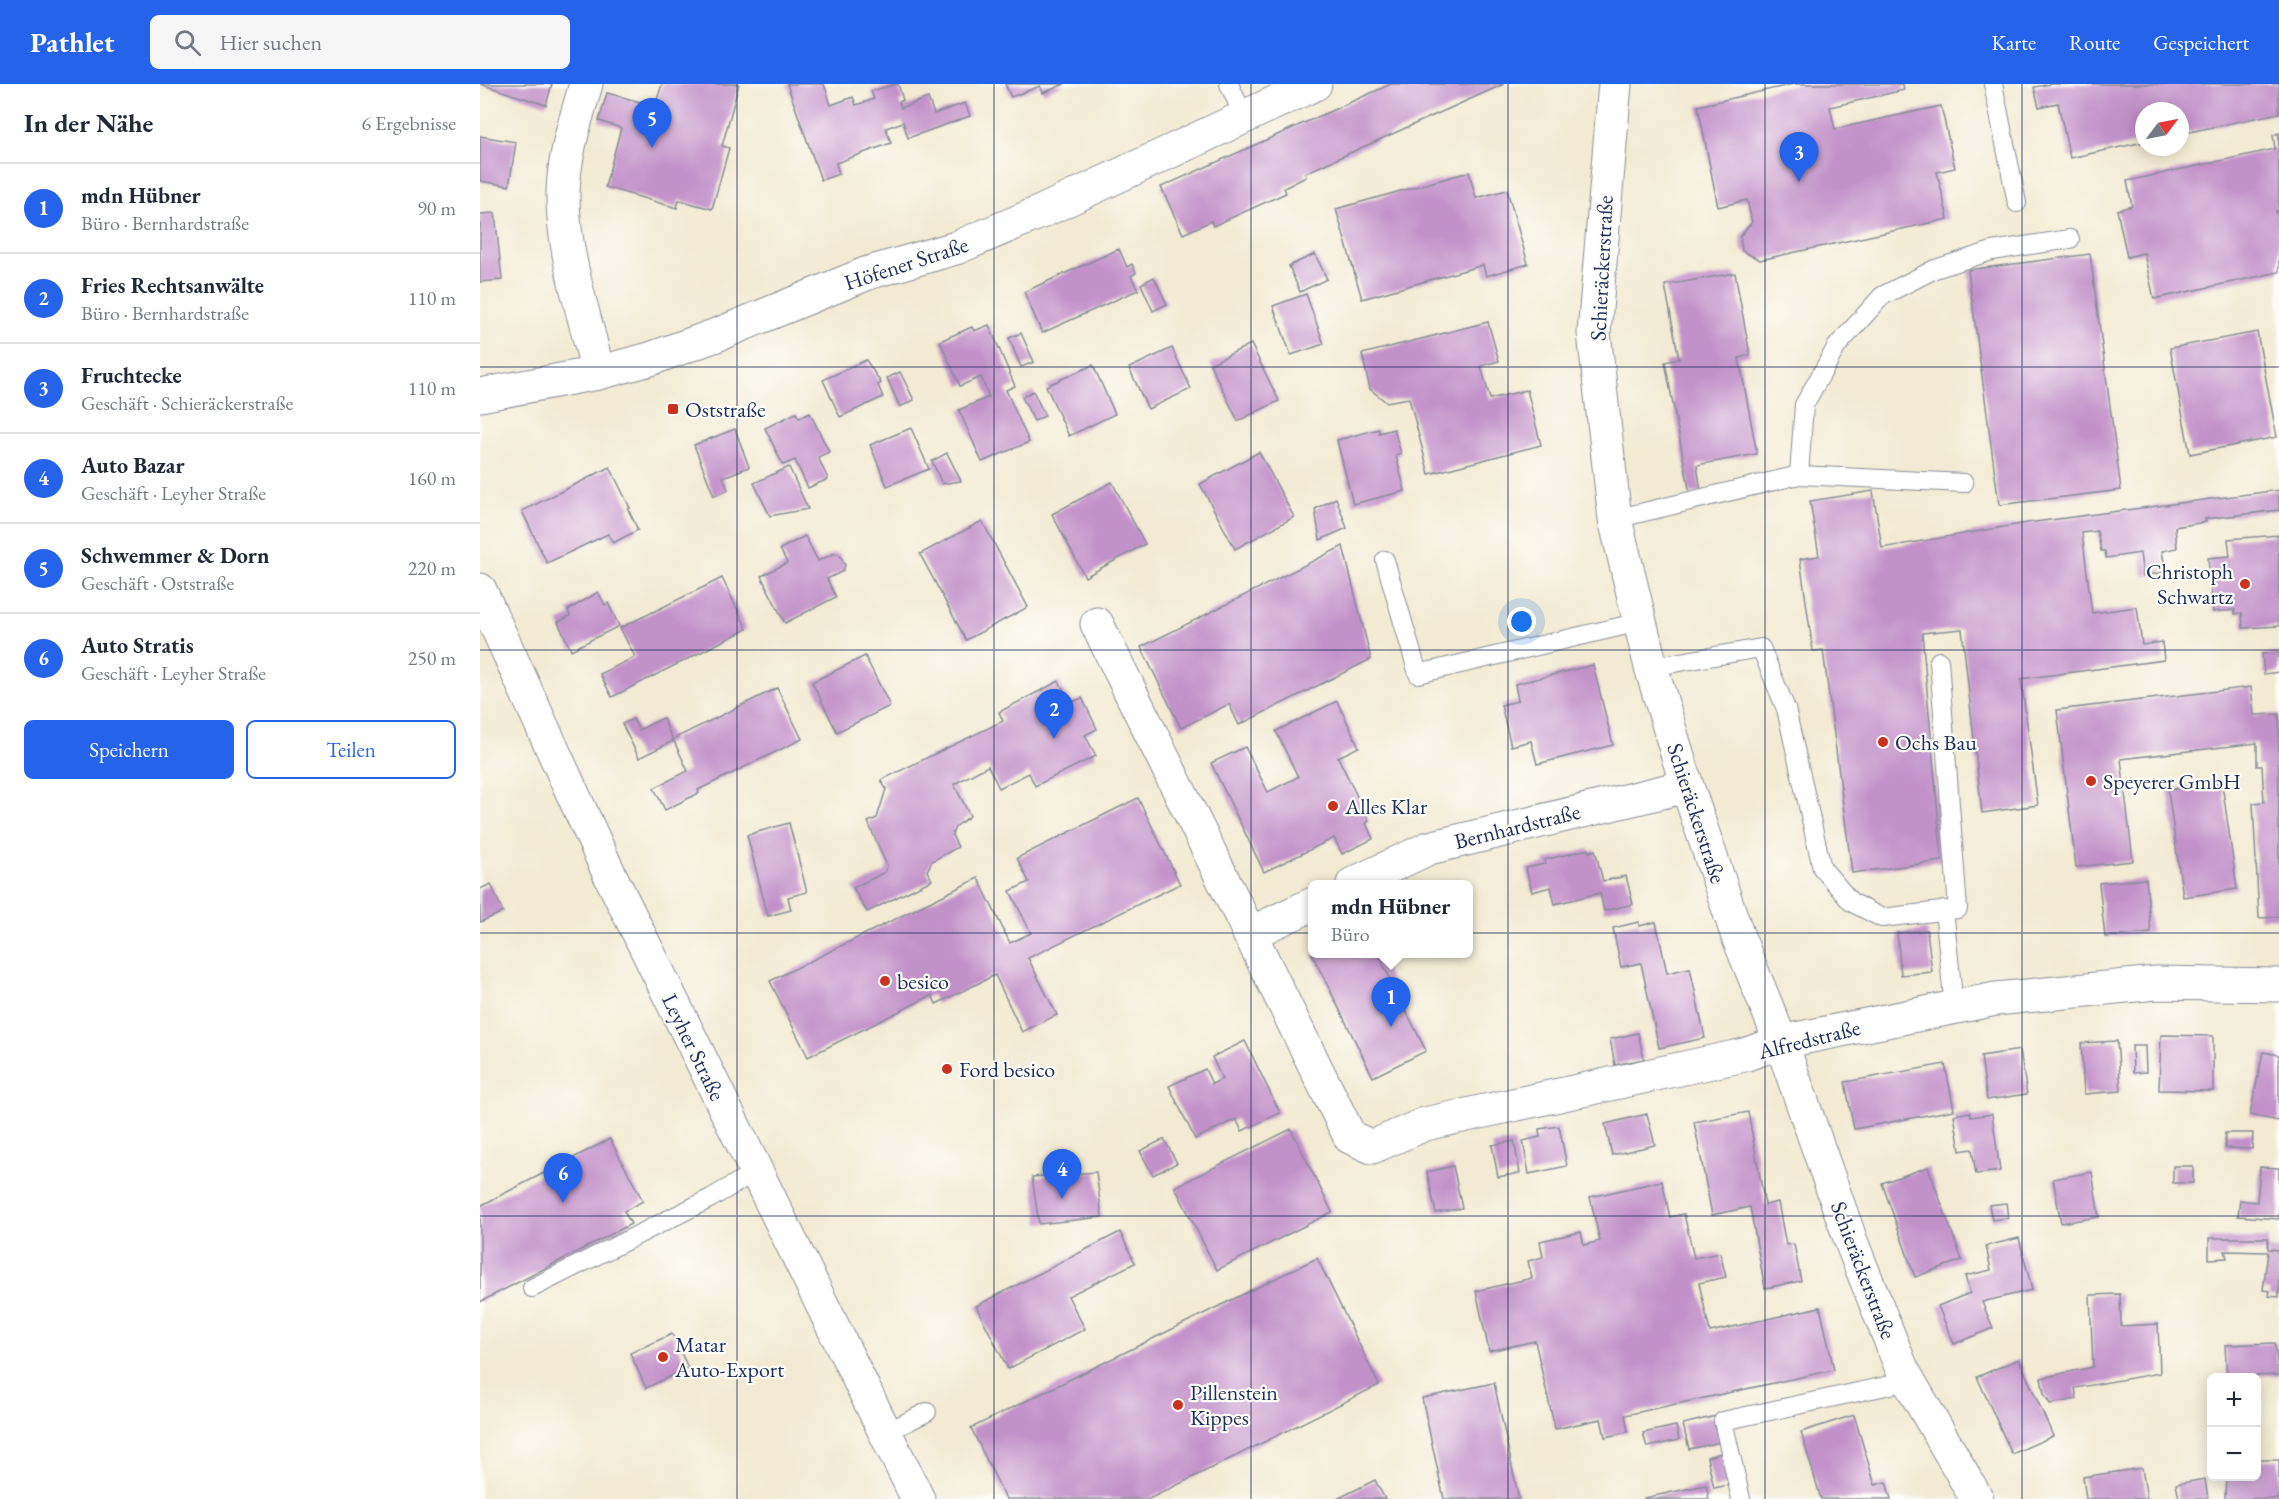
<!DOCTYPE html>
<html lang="de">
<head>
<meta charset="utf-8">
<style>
  :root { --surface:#fff; --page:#f6f6f7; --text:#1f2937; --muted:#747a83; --line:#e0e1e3; --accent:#2563eb }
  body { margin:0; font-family:"EB Garamond",serif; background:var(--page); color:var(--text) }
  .controls { position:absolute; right:18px; bottom:18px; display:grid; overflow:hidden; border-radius:9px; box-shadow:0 3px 15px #0003 }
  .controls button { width:54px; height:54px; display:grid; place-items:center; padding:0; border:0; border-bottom:2px solid var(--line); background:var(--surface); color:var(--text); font:30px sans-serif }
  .compass { position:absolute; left:1655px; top:18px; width:54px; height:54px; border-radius:50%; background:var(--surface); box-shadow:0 3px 15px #0003; rotate:58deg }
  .you { position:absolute; left:1042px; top:538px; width:21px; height:21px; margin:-15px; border:4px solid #fff; border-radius:50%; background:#1a73e8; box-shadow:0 0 0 9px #1a73e833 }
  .badge { display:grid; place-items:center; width:39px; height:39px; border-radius:50%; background:var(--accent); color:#fff; font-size:20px; font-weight:700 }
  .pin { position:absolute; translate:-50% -50px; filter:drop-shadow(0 2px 3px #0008) }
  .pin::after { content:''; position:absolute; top:32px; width:21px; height:18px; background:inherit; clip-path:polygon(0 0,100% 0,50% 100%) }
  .popup { position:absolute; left:828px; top:796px; width:165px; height:78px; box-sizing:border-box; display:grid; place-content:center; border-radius:9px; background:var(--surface); filter:drop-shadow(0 2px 4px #0005); font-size:20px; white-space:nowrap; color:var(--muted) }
  .popup b { font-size:22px; color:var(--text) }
  .popup::after { content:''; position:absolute; left:50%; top:100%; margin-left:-12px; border:12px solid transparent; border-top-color:var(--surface) }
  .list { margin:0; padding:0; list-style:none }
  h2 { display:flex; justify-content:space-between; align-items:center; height:78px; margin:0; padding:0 24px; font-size:26px }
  h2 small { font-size:20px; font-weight:400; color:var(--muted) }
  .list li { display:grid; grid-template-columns:39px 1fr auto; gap:18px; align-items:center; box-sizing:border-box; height:90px; padding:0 24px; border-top:2px solid var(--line) }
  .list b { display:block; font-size:22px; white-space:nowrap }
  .list p { margin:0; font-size:20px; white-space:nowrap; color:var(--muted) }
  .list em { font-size:20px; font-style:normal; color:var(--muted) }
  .actions { display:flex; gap:12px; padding:18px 24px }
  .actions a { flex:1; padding:14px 0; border:2px solid var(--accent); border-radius:9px; text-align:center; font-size:21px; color:var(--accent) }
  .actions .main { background:var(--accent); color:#fff }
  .icon { flex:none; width:33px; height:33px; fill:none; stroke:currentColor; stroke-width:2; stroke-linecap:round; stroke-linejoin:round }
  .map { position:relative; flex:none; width:1799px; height:1415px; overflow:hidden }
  header { display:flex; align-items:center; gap:36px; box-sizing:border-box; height:84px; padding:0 30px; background:var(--accent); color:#fff }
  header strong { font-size:28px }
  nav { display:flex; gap:33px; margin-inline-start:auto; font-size:21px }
  .search { width:420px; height:54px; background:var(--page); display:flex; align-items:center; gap:15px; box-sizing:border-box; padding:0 21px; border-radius:9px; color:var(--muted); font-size:22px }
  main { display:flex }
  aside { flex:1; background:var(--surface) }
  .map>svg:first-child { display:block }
  .building { fill:#c391ca }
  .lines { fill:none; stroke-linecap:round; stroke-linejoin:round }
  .service-casing { stroke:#868c98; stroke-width:20 }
  .minor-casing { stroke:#868c98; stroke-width:35 }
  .secondary-casing { stroke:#868c98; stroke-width:35 }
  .service { stroke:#fff; stroke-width:18 }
  .minor { stroke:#fff; stroke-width:33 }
  .secondary { stroke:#fff; stroke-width:33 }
  .grid { fill:none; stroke:#1b2f5e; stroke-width:1.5; stroke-opacity:0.55 }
  .poi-dot { fill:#c8321e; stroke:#fdfcf7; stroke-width:2 }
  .labels { text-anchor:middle; stroke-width:4.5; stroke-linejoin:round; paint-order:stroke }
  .street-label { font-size:22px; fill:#1b2f5e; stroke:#fdfcf7 }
  .poi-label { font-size:22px; fill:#1b2f5e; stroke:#fdfcf7; text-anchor:start }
</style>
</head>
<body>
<header>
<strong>Pathlet</strong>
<div class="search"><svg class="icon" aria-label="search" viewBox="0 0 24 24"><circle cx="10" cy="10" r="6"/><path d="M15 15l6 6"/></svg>Hier suchen</div>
<nav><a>Karte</a><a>Route</a><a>Gespeichert</a></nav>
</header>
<main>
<aside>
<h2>In der Nähe<small>6 Ergebnisse</small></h2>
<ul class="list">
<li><span class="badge">1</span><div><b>mdn Hübner</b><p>Büro · Bernhardstraße</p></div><em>90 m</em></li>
<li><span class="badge">2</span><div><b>Fries Rechtsanwälte</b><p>Büro · Bernhardstraße</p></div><em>110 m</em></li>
<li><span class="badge">3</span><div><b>Fruchtecke</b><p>Geschäft · Schieräckerstraße</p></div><em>110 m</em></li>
<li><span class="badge">4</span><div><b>Auto Bazar</b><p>Geschäft · Leyher Straße</p></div><em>160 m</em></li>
<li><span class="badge">5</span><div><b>Schwemmer &amp; Dorn</b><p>Geschäft · Oststraße</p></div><em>220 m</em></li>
<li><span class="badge">6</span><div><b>Auto Stratis</b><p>Geschäft · Leyher Straße</p></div><em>250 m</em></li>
</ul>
<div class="actions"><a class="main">Speichern</a><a>Teilen</a></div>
</aside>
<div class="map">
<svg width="1799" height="1415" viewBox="0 0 1799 1415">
  <rect width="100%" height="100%" fill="#fdfcf7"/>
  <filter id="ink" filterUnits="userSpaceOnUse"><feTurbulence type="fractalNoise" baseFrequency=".0167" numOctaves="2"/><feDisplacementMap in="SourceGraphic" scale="12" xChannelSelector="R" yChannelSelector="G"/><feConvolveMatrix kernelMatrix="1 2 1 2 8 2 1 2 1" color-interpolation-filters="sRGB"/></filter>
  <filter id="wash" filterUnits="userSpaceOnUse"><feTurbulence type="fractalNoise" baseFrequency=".008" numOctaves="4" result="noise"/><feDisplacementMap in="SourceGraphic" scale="24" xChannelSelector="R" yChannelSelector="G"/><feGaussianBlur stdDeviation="1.35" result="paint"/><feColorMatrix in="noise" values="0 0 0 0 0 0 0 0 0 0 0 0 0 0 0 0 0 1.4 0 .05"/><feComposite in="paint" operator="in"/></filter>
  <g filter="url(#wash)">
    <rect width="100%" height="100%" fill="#f2ead2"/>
    <g id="blocks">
      <!-- building -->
      <g class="building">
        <polygon points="0,0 72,0 66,21"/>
        <polygon points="182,0 259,0 242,62 249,64 232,125 199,116 197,124 125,103 141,44 119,37 127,9 175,22"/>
        <polygon points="307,0 344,0 351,21 373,13 376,21 394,15 391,7 418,0 423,16 419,18 421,24 448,14 454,30 485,19 490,32 428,54 423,38 406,44 411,59 356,79 359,90 341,96"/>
        <polygon points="525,0 585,0 563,9 560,2 531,13"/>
        <polygon points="911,0 1024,0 825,89 826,93 804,104 806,109 733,142 731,137 703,150 681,103"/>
        <polygon points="1314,0 1423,0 1424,6 1350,23 1355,45 1461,22 1475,84 1457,88 1468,135 1280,176 1262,167 1260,152 1272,138 1267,116 1238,123 1218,22"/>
        <polygon points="1571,0 1799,0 1799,29 1700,50 1700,27 1664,27 1664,58 1590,74 1578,19 1559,23 1554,3"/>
        <polygon points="1799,49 1799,127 1796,127 1799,140 1799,188 1674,215 1664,169 1647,173 1637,126 1652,122 1647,97 1795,65 1793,51"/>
        <polygon points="0,52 36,58 29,102 0,97"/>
        <polygon points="989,88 996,114 1027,106 1048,180 1006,192 1003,181 882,215 856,125"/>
        <polygon points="15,129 22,196 0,198 0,130"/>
        <polygon points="639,165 647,183 652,180 656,189 651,192 658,206 562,249 544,208"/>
        <polygon points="835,170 847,195 820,208 809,182"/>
        <polygon points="1610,170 1641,406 1519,421 1488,186"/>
        <polygon points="1255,189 1270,271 1259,274 1277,370 1217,381 1221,408 1210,410 1185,278 1199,275 1185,201"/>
        <polygon points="674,193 687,220 673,227 661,200"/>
        <polygon points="826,210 844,260 811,271 793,222"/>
        <polygon points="1008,238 1019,277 1001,282 1010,315 1047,306 1061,361 949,390 929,314 906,318 890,305 882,270"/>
        <polygon points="509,241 535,302 526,306 549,358 502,378 479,326 509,313 501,293 480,302 460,257 492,243 494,247"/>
        <polygon points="1777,248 1797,353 1710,370 1690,264"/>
        <polygon points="541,249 554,278 541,283 529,254"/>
        <polygon points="771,260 799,317 758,337 730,280"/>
        <polygon points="692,264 711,305 668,325 649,284"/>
        <polygon points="386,276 401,299 398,301 403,313 360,333 343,296"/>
        <polygon points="613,281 635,330 589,352 566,302"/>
        <polygon points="420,288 434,316 420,323 407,294"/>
        <polygon points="553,307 565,332 554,337 542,313"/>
        <polygon points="316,329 319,334 330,329 349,368 338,373 348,395 328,404 315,376 303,381 285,344"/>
        <polygon points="431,344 449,385 407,402 390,361"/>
        <polygon points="255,345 269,383 243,393 248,406 234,412 214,361"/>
        <polygon points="899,345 899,349 914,345 921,370 916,371 925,407 873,420 857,356"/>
        <polygon points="779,368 814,433 755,465 720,400"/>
        <polygon points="467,369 481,397 462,400 452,377"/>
        <polygon points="130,383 150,424 148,425 158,446 133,459 128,450 67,479 42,427"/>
        <polygon points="309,383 328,425 290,432 274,399"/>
        <polygon points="632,398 665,460 605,493 572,430"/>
        <polygon points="1799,406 1799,426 1725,435 1726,438 1695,443 1697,464 1682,467 1686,488 1663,492 1660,469 1626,474 1625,467 1621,467 1617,447 1602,449 1612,529 1657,523 1662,561 1682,558 1684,576 1541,595 1558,721 1502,729 1482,545 1442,549 1462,777 1372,789 1343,566 1333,567 1320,475 1339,472 1330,417 1393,407 1402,464 1547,439"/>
        <polygon points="856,414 867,444 840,456 835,425"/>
        <polygon points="502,437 548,523 486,556 440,470"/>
        <polygon points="1799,451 1799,542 1763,544 1762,529 1755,530 1755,526 1733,528 1728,474 1750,472 1748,455"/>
        <polygon points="325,452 338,477 355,469 360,471 365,481 363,487 347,495 356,513 305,539 281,492 307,479 300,465"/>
        <polygon points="863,462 891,575 759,641 749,620 701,644 661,563"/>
        <polygon points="242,494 267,545 132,613 120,590 155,573 140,544"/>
        <polygon points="118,508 125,521 128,519 139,542 91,566 78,538 90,532 88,526"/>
        <polygon points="1799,569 1799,588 1784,590 1782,570"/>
        <polygon points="385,572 410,622 357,648 332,598"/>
        <polygon points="1113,581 1133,661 1057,680 1051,657 1031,662 1021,621 1038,617 1035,600"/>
        <polygon points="579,597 590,619 602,614 609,628 617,645 605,651 616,672 555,702 549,689 519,704 508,682 474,700 490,732 475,743 472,751 478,763 452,777 447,787 452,796 387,828 373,804 405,788 407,782 388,738 397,734 406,705 401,696 523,637 519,628"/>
        <polygon points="1771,603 1774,631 1799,630 1799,833 1779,834 1773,719 1784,718 1782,682 1777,682 1777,659 1641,675 1653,777 1596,783 1577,626"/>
        <polygon points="297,604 322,655 218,706 219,709 185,726 174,704 208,687 193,655"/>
        <polygon points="857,617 879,663 858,673 889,737 886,739 893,755 862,770 854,754 784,788 731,679 765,663 788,708 818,693 796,647"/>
        <polygon points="183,634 193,657 159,674 142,640 153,635 159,646"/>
        <polygon points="1742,699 1757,805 1703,813 1688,706"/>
        <polygon points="658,714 700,800 548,874 577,931 542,948 515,891 456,920 452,911 328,973 290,897 498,794 530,859 551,849 530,807 549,798 537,774"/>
        <polygon points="309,739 327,808 308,813 311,826 288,832 267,751"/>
        <polygon points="1109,765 1109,768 1115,766 1123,797 1146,792 1153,820 1124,827 1120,809 1075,820 1071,803 1052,808 1046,784 1065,780 1064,776"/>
        <polygon points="1666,795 1671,849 1625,853 1619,799"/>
        <polygon points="11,800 23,828 0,838 0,805"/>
        <polygon points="1159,838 1159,842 1176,838 1187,889 1210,884 1225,954 1179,964 1161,879 1141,883 1133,844"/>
        <polygon points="1447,846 1452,888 1421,891 1417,849"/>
        <polygon points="832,870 898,870 946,967 893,993"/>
        <polygon points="1158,949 1164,975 1135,981 1130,955"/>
        <polygon points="1681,951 1733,952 1733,1007 1679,1006"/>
        <polygon points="765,957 800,1029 762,1047 756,1035 715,1055 689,1002 725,985 732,1000 742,995 732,973"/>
        <polygon points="1637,957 1641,1007 1604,1010 1601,959"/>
        <polygon points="1652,962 1665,962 1666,988 1653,989"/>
        <polygon points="1540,966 1547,1010 1507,1016 1501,972"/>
        <polygon points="1783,968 1799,971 1799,1037 1770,1031"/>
        <polygon points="1465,980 1474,1026 1374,1045 1365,998"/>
        <polygon points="1268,1028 1285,1121 1298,1118 1306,1161 1314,1160 1321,1197 1285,1204 1270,1123 1232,1131 1214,1038"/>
        <polygon points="1490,1028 1491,1033 1512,1030 1520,1087 1496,1090 1492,1065 1480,1067 1474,1031"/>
        <polygon points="1167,1030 1175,1061 1132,1071 1125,1040"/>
        <polygon points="1079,1042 1087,1082 1049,1090 1043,1057 1060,1053 1059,1045"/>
        <polygon points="811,1045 852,1128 737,1186 695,1103"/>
        <polygon points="1745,1049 1773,1049 1772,1065 1745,1064"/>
        <polygon points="130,1055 163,1117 144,1127 151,1140 0,1218 0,1122"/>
        <polygon points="684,1055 697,1079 673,1091 660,1067"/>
        <polygon points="1034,1057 1040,1089 1018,1093 1012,1061"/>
        <polygon points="973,1082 982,1124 956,1129 947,1088"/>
        <rect x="1693" y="1082" width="20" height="17"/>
        <polygon points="1448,1083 1482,1176 1435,1193 1402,1099"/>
        <polygon points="1780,1083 1799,1084 1799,1135 1758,1132 1760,1116 1777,1118"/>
        <polygon points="616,1088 622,1133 559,1140 552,1093"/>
        <polygon points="1612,1088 1619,1133 1581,1139 1573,1095"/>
        <polygon points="1182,1097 1190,1133 1204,1130 1214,1174 1240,1169 1246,1193 1219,1199 1230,1248 1340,1223 1354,1286 1145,1331 1148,1348 1125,1353 1121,1335 1075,1345 1055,1257 1009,1267 996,1207 1052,1194 1048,1177 1063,1173 1060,1157 1101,1148 1104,1161 1120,1157 1110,1113"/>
        <polygon points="1526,1119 1528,1134 1512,1136 1509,1121"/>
        <polygon points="640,1148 655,1179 588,1212 605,1245 528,1285 496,1222"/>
        <polygon points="1539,1154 1552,1206 1502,1218 1513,1244 1474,1260 1458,1222 1490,1209 1485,1192 1511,1186 1506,1162"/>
        <polygon points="1729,1154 1788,1154 1788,1165 1799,1166 1799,1213 1789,1212 1790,1207 1783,1206 1788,1168 1745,1167 1747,1174 1729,1175"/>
        <polygon points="837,1174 899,1301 669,1415 526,1415 491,1344"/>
        <polygon points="1640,1210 1641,1242 1678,1240 1680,1289 1595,1304 1597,1315 1570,1320 1564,1310 1561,1294 1613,1283 1610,1211"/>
        <polygon points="192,1250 208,1284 166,1304 150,1269"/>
        <polygon points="1795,1259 1799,1291 1747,1293 1745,1261"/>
        <polygon points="1539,1275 1573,1352 1532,1370 1497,1293"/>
        <polygon points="1014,1299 1039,1415 964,1415 942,1314"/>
        <polygon points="1374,1331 1395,1401 1406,1398 1411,1415 1341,1415 1321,1348"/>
        <polygon points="1236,1332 1241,1358 1209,1365 1203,1340"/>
        <polygon points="1196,1342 1199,1356 1167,1363 1163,1349"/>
        <polygon points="1242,1369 1249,1401 1234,1404 1227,1373"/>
        <polygon points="1776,1376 1799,1376 1799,1415 1745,1415 1746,1392 1776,1392"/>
        <polygon points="1662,1384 1667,1415 1606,1415 1603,1393"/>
        <polygon points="1725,1395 1728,1415 1699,1415 1696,1400"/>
        <polygon points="895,1396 905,1415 857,1415"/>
        <polygon points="1226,1401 1229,1415 1164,1415 1164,1414"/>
      </g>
    </g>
  </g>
  <g filter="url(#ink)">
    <use href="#blocks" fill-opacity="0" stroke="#868c98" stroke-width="1.5"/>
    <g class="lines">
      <defs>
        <g id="service">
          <polyline points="749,0 764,33"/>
          <polyline points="1513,0 1537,119"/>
          <polyline points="1319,391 1484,399"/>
          <polyline points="1135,435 1319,391 1324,321 1357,262 1402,212 1455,185 1512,167 1590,155"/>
          <polyline points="905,476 938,590 1160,538"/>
          <polyline points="1171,583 1281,564 1306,625 1342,784 1371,818 1402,834 1478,825 1459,577"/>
          <polyline points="1464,826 1474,923"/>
          <polyline points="52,1204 231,1114 275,1088"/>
          <polyline points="405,1349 447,1328"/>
          <polyline points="1261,1415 1243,1337 1429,1297"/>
        </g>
        <g id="minor">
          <path d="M106,0C96,35 84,71 83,108C82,169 105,230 118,289"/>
          <polyline points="1135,0 1114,249 1135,435 1171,583 1207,702 1257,850 1301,958 1372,1160 1422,1285 1497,1415"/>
          <polyline points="617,540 870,1053 892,1063 945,1040 1264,971 1301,958 1516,915 1676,899 1799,901"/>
          <polyline points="873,800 949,764 1207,702"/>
          <polyline points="769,850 833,820"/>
        </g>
        <g id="secondary">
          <polyline points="0,311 118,289 170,275 239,250 388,189 476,164 563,127 835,0"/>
          <polyline points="0,506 128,787 438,1415"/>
        </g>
      </defs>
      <!-- service casing -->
      <use href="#service" class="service-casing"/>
      <!-- minor casing -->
      <use href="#minor" class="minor-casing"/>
      <!-- secondary casing -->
      <use href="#secondary" class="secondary-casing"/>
      <!-- service -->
      <use href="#service" class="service"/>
      <!-- minor -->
      <use href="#minor" class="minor"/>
      <!-- secondary -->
      <use href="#secondary" class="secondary"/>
    </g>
  </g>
  <!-- grid -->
  <path class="grid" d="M257,0V1415M514,0V1415M771,0V1415M1028,0V1415M1285,0V1415M1542,0V1415M0,283H1799M0,566H1799M0,849H1799M0,1132H1799"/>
  <!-- markers -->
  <g class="poi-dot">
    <rect x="187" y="319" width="12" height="12" rx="3"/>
    <circle cx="1765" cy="500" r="6"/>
    <circle cx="1403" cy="658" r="6"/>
    <circle cx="1611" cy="697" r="6"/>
    <circle cx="853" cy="722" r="6"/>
    <circle cx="405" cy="897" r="6"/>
    <circle cx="467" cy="985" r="6"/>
    <circle cx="183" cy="1273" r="6"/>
    <circle cx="698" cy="1321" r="6"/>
  </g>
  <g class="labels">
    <!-- street labels -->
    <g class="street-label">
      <text transform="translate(426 179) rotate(-18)" y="8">Höfener Straße</text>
      <text transform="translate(1121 184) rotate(-87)" y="8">Schieräckerstraße</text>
      <text transform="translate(1217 729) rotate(72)" y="8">Schieräckerstraße</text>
      <text transform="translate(1037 742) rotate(-14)" y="8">Bernhardstraße</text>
      <text transform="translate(1329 955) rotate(-14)" y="8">Alfredstraße</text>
      <text transform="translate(214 963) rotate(64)" y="8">Leyher Straße</text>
      <text transform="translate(1384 1186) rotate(69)" y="8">Schieräckerstraße</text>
    </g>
    <!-- poi labels -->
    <g class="poi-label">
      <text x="205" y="333">Oststraße</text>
      <text x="1753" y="495" text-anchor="end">Christoph<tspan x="1753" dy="25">Schwartz</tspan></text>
      <text x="1415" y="666">Ochs Bau</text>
      <text x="1623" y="705">Speyerer GmbH</text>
      <text x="865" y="730">Alles Klar</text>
      <text x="417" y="905">besico</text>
      <text x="479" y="993">Ford besico</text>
      <text x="195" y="1268">Matar<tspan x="195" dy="25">Auto-Export</tspan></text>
      <text x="710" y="1316">Pillenstein<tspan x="710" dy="25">Kippes</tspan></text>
    </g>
  </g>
</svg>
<div class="controls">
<button>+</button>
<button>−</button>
</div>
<svg class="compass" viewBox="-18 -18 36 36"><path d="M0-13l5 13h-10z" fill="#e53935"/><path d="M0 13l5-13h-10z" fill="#747a83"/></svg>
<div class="you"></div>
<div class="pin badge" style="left:911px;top:943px">1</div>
<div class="popup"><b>mdn Hübner</b>Büro</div>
<div class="pin badge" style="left:574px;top:655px">2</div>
<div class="pin badge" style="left:1319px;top:98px">3</div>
<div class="pin badge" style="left:582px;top:1115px">4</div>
<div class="pin badge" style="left:172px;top:64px">5</div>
<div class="pin badge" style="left:83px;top:1119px">6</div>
</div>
</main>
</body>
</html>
